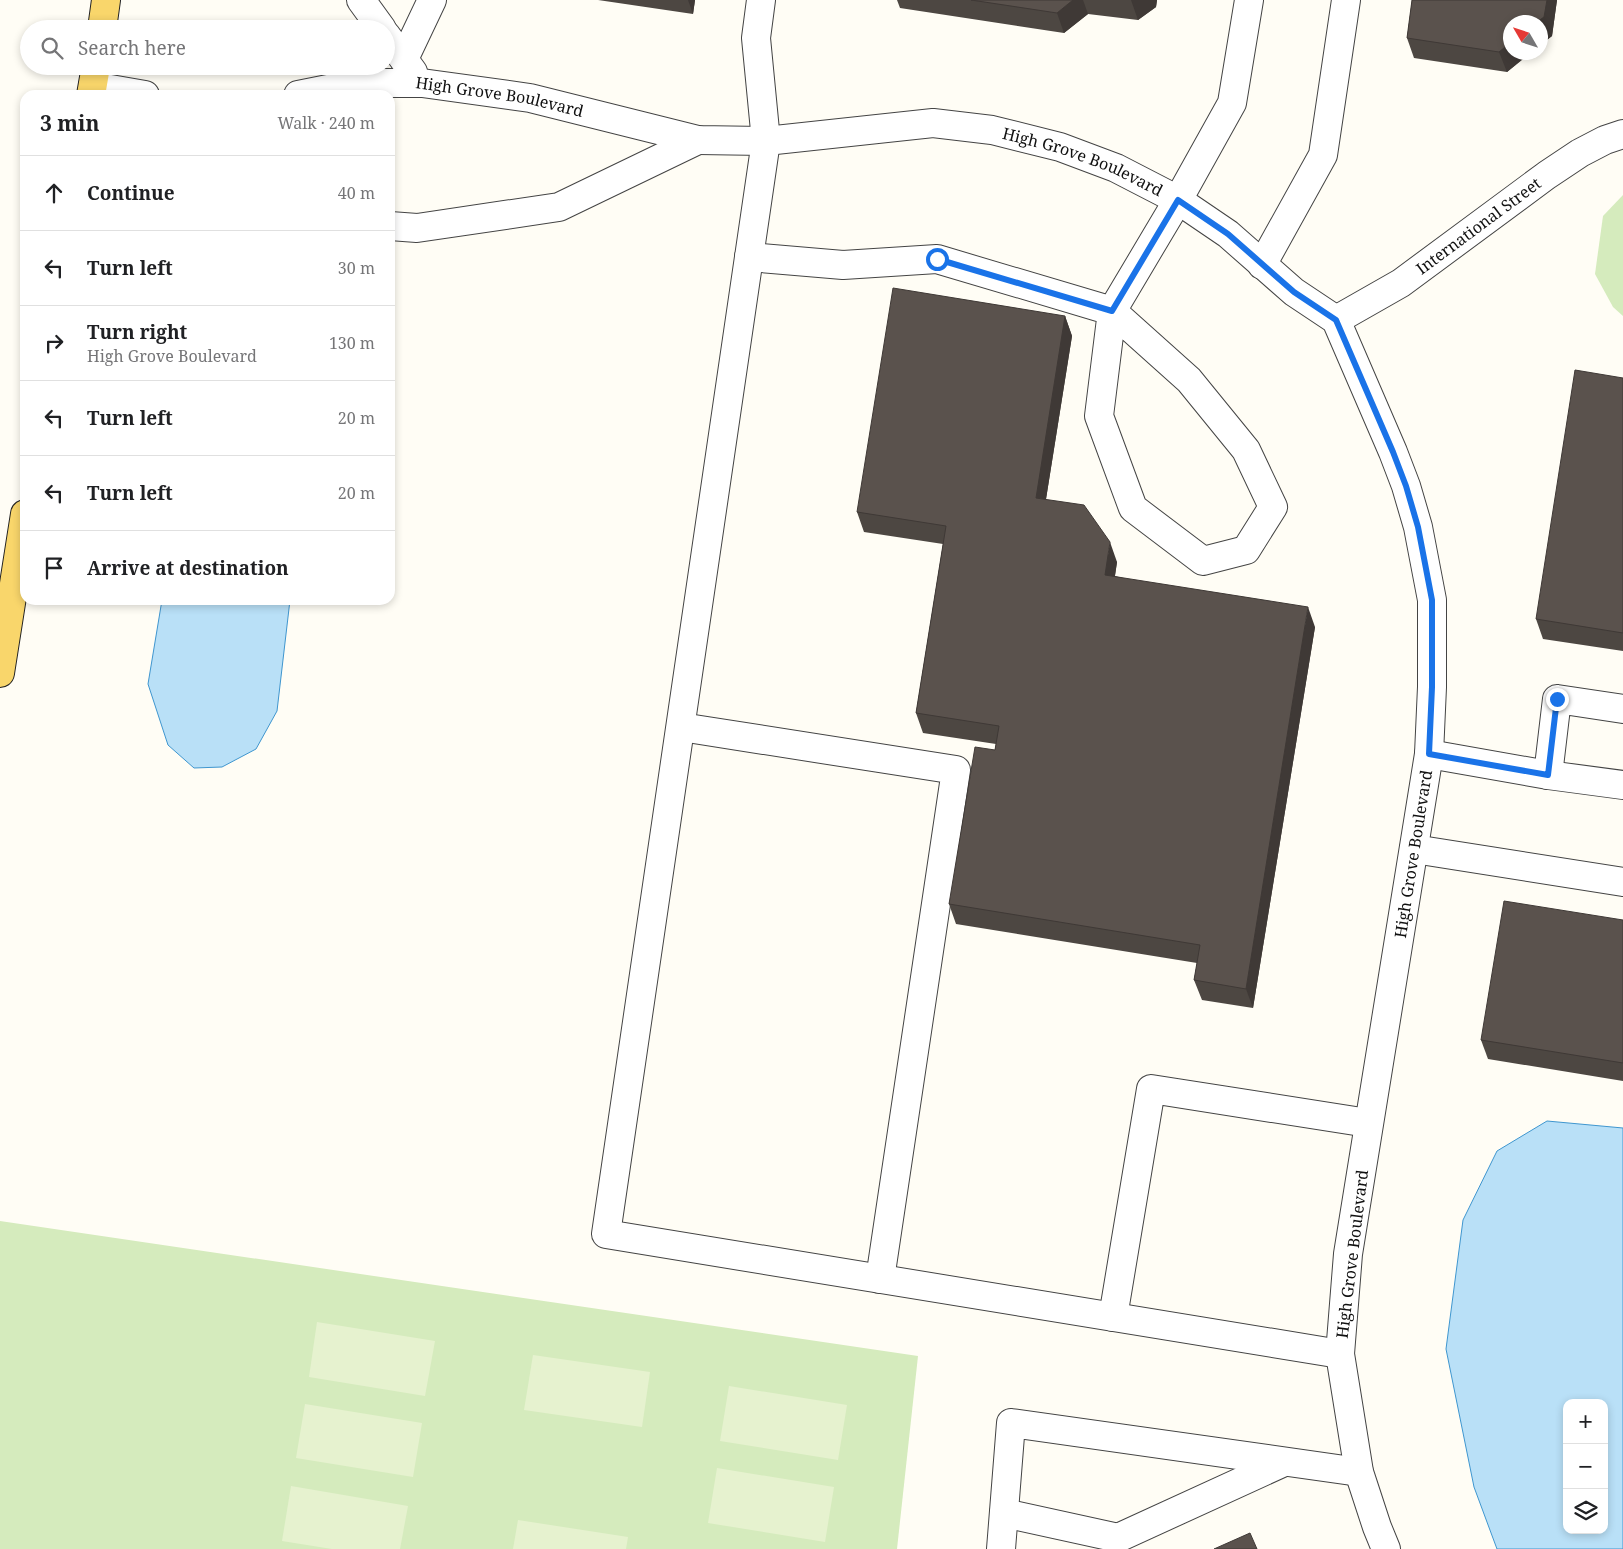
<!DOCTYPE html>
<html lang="en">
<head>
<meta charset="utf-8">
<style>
  :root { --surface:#fff; --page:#f2f2f2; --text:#202124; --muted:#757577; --line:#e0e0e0 }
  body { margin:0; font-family:"Noto Serif",serif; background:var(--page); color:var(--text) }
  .controls { position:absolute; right:15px; bottom:15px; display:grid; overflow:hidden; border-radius:10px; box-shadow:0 2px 8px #0003 }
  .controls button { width:45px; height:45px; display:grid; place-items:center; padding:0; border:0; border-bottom:1px solid var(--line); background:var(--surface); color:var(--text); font:25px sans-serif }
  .compass { position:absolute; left:1503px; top:15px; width:45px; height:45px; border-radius:50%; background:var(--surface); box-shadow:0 2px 8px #0003; rotate:309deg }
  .stop { position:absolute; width:15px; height:15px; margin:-11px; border:4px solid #1a73e8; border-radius:50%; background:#fff }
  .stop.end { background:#1a73e8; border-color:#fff; box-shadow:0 1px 5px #0008 }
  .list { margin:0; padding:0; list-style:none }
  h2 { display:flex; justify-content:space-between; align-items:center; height:65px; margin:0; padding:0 20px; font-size:21px }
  h2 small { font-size:16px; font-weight:400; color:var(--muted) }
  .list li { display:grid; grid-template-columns:32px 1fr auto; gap:15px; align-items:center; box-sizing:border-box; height:75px; padding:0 20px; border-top:1px solid var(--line) }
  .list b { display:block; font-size:19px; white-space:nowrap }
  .list p { margin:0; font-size:16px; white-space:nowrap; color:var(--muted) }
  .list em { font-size:16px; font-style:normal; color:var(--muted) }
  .icon { flex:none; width:28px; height:28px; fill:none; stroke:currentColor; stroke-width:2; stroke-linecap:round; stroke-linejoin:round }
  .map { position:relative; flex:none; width:1623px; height:1549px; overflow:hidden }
  .search { position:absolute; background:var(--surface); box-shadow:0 2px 8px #0003; left:20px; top:20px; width:375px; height:55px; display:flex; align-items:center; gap:12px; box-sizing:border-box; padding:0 18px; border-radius:28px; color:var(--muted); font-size:19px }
  .panel { position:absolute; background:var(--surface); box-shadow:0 2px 8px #0003; left:20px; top:90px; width:375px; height:515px; border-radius:15px }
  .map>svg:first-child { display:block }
  .green { fill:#d5ebbd }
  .pitch { fill:#e6f2cf }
  .water { fill:#b9e0f7; stroke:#3f96cf; fill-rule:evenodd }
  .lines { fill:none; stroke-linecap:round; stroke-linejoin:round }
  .minor-casing { stroke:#444; stroke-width:30 }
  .major-casing { stroke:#222; stroke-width:30 }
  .minor { stroke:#fff; stroke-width:28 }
  .major { stroke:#f9d66b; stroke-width:28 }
  .wall { fill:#4d4742 }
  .shaded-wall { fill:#3f3936 }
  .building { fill:#5a524d; stroke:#3f3936 }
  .route { stroke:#1a73e8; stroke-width:6 }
  .labels { text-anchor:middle; stroke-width:5; stroke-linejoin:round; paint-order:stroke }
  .street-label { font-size:16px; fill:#111; stroke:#fff }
</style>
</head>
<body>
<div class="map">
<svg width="1623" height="1549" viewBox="0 0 1623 1549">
  <rect width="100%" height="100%" fill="#fffdf5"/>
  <!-- green -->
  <g class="green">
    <polygon points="1623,195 1623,316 1613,307 1595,274 1603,216"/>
    <polygon points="0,1221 918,1356 897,1549 0,1549"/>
  </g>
  <!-- pitch -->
  <g class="pitch">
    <polygon points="317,1322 435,1341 425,1396 309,1377"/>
    <polygon points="533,1355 650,1372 642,1427 524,1410"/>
    <polygon points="729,1386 847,1405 838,1460 720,1441"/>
    <polygon points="305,1404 422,1423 413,1477 296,1458"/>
    <polygon points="717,1468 834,1487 825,1542 708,1523"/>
    <polygon points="291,1486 408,1506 400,1549 332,1549 282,1541"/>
    <polygon points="518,1520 628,1537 626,1549 513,1549"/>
  </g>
  <!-- water -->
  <g class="water">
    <polygon points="162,600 290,600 277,711 256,749 222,767 194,768 168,745 148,684"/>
    <path d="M1547,1121L1623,1128V1549H1497L1474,1487L1446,1349L1463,1220L1497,1151ZM1567,1403H1604V1530H1567Z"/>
  </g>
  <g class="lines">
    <defs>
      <g id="minor">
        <polyline points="361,0 382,29"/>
        <polyline points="761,0 756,38 766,141 606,1234 1340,1354"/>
        <polyline points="386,35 413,72"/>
        <polyline points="404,59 432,0"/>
        <polyline points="93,86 145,95"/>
        <path id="s1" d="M298,95L358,83H422L530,98L698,140L766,141L933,123L992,130L1060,147L1116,168L1178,200L1228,234L1294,292L1336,320L1393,452L1406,486L1418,527L1432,600V687L1429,754L1348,1254L1340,1354L1359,1472L1377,1527L1386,1549"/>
        <polyline points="390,226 417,228 559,207 698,140"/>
        <polyline points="749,257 843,265 937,259 1112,311 1099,416 1133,508 1203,561 1246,550 1273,507 1246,450 1189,380 1112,311 1178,200 1232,103 1249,0"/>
        <polyline points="1262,265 1323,155 1346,0"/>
        <path id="s2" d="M1336,320L1401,283L1547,175L1580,153L1605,140L1623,134"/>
        <polyline points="681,727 956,770 880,1279"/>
        <polyline points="1429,754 1548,775 1623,785"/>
        <polyline points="1548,775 1557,699 1623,709"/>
        <polyline points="1414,849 1623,882"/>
        <polyline points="1113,1317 1151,1089 1368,1123"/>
        <polyline points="1004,1513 1118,1538 1284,1462"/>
        <polyline points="1001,1549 1011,1423 1359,1472"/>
      </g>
      <g id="major">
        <polyline points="102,29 106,0"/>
        <polyline points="91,95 96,66"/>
        <polyline points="0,673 25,514"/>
      </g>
    </defs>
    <!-- minor casing -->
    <use href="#minor" class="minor-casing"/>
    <!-- major casing -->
    <use href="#major" class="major-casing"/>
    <!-- minor -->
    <use href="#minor" class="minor"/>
    <!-- major -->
    <use href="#major" class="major"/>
  </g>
  <!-- wall -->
  <g class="wall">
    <polygon points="598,0 695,0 693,14"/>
    <polygon points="897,0 1157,0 1156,7 1138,20 1088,14 1064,33 900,8"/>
    <polygon points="1412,0 1557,0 1552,36 1507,72 1414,58 1407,38"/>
    <polygon points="1065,316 1072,336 1046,499 1117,562 1115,576 1315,627 1253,1008 1202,1000 1194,980 1197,963 956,924 949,904 995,750 996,744 923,733 916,713 943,544 864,532 857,512"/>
    <polygon points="1623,378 1623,651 1543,639 1536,619"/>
    <polygon points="1623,920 1623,1081 1488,1059 1481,1040"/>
  </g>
  <!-- shaded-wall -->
  <g class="shaded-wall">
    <polygon points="688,0 695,0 693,14"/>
    <polygon points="1073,0 1083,0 1088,14 1064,33 1057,13"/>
    <polygon points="1131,0 1157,0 1156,7 1138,20"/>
    <polygon points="1547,0 1557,0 1552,36 1540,45 1540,22 1537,22"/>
    <polygon points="1510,43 1510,52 1531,52 1507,72 1499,52"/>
    <polygon points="1065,316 1072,336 1043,518 1036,498"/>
    <polygon points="1110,542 1117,562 1112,594 1105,575"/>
    <polygon points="1308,607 1315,627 1253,1008 1246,989"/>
  </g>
  <!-- building -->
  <g class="building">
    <polygon points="971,0 1073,0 1057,13"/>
    <polygon points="1412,0 1547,0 1544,17 1537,22 1510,22 1510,43 1499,52 1407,38"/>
    <polygon points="893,288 1065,316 1036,498 1084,505 1110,542 1105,575 1308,607 1246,989 1194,980 1200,945 949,904 975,747 995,750 999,726 916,713 946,526 857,512"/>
    <polygon points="1575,370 1623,378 1623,633 1536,619"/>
    <polygon points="1504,901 1623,920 1623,1063 1481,1040"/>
    <polygon points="1250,1533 1257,1549 1214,1549"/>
  </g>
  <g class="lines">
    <!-- route -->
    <polyline class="route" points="937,259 1112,311 1178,200 1228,234 1294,292 1336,320 1393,452 1406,486 1418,527 1432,600 1432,687 1429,754 1548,775 1557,699"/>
  </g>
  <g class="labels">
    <!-- street labels -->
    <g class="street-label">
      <text dy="6" stroke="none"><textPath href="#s1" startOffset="204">High Grove Boulevard</textPath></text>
      <text dy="6" stroke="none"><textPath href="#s1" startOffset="799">High Grove Boulevard</textPath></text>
      <text dy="6" stroke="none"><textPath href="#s2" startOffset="171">International Street</textPath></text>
      <text transform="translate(1413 854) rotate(-81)" y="6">High Grove Boulevard</text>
      <text transform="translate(1352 1254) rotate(-83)" y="6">High Grove Boulevard</text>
    </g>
  </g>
</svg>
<div class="controls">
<button>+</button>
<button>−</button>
<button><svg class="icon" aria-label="layers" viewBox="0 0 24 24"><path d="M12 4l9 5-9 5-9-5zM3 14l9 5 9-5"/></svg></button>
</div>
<svg class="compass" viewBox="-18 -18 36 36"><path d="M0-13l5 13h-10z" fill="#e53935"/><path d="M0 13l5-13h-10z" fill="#757577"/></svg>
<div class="stop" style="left:937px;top:259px"></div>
<div class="stop end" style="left:1557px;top:699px"></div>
<div class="search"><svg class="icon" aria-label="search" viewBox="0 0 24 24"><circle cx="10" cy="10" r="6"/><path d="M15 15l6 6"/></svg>Search here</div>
<section class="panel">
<h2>3 min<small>Walk · 240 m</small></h2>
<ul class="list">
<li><svg class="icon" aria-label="ahead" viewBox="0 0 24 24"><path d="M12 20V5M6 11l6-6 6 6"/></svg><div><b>Continue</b></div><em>40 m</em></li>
<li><svg class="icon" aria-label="left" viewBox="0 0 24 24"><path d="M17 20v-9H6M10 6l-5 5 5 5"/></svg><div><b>Turn left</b></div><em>30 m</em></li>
<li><svg class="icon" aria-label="right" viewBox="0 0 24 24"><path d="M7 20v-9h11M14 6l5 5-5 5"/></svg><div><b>Turn right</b><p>High Grove Boulevard</p></div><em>130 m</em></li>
<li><svg class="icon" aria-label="left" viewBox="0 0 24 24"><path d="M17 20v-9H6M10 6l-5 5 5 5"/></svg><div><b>Turn left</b></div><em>20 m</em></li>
<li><svg class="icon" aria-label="left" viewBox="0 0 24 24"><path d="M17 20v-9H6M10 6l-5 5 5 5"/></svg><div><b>Turn left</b></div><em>20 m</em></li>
<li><svg class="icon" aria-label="arrive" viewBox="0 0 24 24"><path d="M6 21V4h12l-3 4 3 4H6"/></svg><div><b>Arrive at destination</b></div></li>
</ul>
</section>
</div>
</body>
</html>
